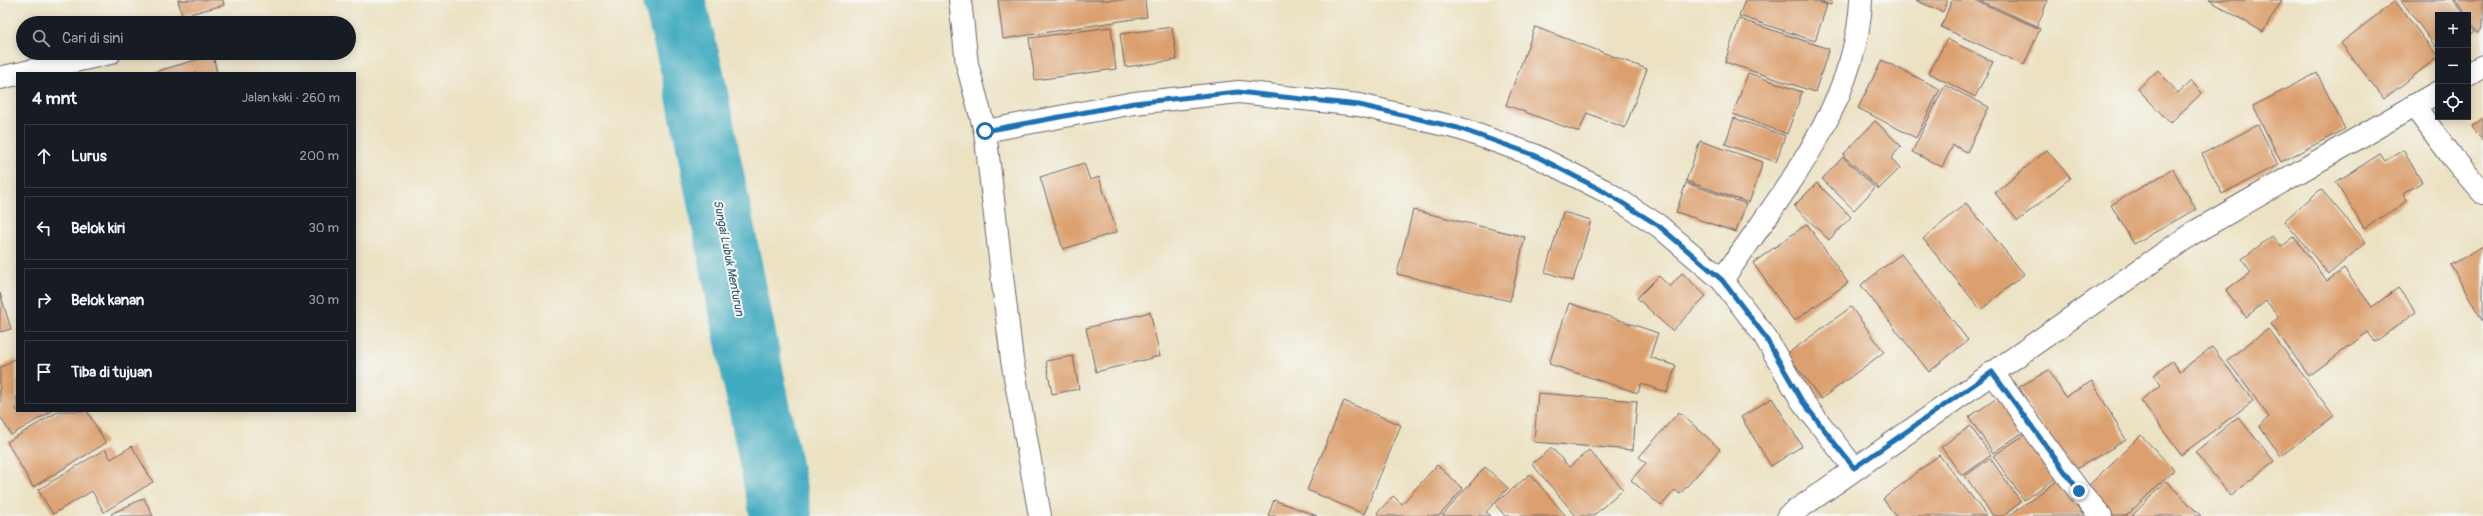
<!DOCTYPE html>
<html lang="id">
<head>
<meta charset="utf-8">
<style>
  :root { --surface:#171b24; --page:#242831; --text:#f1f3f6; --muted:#9ea1a6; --line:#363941 }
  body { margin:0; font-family:Pangolin,sans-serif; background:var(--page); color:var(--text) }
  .controls { position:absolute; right:12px; top:12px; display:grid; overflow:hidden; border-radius:0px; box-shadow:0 2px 10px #0003 }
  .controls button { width:36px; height:36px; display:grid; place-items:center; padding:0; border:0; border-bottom:1px solid var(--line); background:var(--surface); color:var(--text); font:20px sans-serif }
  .stop { position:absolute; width:12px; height:12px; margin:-9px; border:3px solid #1f6fb2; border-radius:50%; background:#fff }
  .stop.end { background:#1f6fb2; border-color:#fff; box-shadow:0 1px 4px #0008 }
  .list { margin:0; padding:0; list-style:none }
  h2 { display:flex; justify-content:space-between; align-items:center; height:52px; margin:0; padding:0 16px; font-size:17px }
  h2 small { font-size:13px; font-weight:400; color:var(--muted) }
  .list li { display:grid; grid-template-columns:26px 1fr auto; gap:12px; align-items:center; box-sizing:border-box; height:64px; margin:0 8px 8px; padding:0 8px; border:1px solid var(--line); border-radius:0px }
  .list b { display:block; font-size:15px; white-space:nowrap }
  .list em { font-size:13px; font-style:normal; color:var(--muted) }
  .icon { flex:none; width:22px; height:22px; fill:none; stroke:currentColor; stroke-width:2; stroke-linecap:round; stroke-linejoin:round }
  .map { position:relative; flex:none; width:2483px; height:516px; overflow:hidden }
  .search { position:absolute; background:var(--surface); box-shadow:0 2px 10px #0003; left:16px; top:16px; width:340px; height:44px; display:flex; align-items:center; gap:10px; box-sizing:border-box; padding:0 14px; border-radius:22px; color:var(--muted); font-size:15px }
  .panel { position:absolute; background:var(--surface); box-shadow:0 2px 10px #0003; left:16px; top:72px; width:340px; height:340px; border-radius:0px }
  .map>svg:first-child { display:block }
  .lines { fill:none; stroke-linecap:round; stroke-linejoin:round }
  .river { stroke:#40aac0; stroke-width:62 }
  .building { fill:#dca070 }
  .minor-casing { stroke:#69656b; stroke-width:24 }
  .tertiary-casing { stroke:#69656b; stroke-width:24 }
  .minor { stroke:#fff; stroke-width:22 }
  .tertiary { stroke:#fff; stroke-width:22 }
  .route { stroke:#1f6fb2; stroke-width:5 }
  .labels { text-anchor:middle; stroke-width:4; stroke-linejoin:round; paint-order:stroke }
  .water-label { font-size:12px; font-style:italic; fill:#2e5870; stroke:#f6f6f2 }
</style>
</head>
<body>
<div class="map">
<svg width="2483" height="516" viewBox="0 0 2483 516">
  <rect width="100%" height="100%" fill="#f6f6f2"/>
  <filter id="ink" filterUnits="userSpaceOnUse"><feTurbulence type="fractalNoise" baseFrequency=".025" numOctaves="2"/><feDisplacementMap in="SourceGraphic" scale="8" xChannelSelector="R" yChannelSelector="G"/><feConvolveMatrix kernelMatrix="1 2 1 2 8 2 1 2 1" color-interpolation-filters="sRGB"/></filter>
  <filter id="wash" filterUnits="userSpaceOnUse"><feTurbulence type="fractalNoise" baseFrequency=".012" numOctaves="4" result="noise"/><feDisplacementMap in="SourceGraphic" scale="16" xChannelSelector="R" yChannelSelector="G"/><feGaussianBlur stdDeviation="0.9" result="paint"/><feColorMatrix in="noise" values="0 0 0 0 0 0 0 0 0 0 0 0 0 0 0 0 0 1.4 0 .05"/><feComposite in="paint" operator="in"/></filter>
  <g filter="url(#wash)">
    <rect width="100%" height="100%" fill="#ece2c3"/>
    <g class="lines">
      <!-- river -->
      <polyline class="river" points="674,0 693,75 781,516"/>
    </g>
    <g id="blocks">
      <!-- building -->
      <g class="building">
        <polygon points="178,0 223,0 224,5 182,16"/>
        <polygon points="998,0 1145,0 1147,17 1003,39"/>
        <polygon points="1745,0 1811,0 1827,5 1815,41 1739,16"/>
        <polygon points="1816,0 1832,0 1831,5"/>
        <polygon points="1915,0 1948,0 1943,12"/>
        <polygon points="1952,0 1975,0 2040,29 2024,65 1941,27"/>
        <polygon points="1979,0 2048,0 2037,26"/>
        <polygon points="2209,0 2282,0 2263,32"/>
        <polygon points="2401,0 2453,0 2464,15 2438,15 2438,50"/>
        <polygon points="2455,0 2483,0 2483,29 2479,32"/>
        <polygon points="2395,1 2438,57 2384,99 2341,43"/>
        <polygon points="1739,19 1829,49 1815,92 1725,62"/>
        <polygon points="2468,21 2476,31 2468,37"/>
        <polygon points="1111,27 1116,69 1035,80 1029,38"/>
        <polygon points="1172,27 1177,60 1125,67 1120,34"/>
        <polygon points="1535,27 1647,69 1625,128 1587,113 1579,132 1506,105"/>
        <polygon points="1947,39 1993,62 1975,97 1929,73"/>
        <polygon points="213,55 217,73 151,73"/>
        <polygon points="1882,60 1940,89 1916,138 1858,108"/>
        <polygon points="2158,70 2178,93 2191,81 2202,93 2170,123 2138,89"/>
        <polygon points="1748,73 1802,92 1787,134 1733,114"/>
        <polygon points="2317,73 2345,129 2281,162 2253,106"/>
        <polygon points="1945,85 1989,107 1967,152 1953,145 1942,167 1912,152"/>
        <polygon points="1734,118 1785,136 1776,162 1725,144"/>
        <polygon points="2483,118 2483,140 2472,127"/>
        <polygon points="1875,121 1901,146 1891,158 1900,168 1879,189 1843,155"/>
        <polygon points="2258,125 2278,165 2222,194 2202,154"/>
        <polygon points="1700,141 1763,162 1749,203 1686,181"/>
        <polygon points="2047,150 2070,178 2018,221 1995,193"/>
        <polygon points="2403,150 2422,182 2403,194 2407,201 2364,228 2336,182 2380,154 2385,161"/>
        <polygon points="1843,157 1875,188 1854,210 1822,179"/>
        <polygon points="1084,163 1090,180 1099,177 1117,232 1063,249 1040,177"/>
        <polygon points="2173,169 2196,209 2134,244 2111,205"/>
        <polygon points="1686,183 1746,204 1736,232 1676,212"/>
        <polygon points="1817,183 1851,217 1829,240 1794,206"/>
        <polygon points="2321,189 2366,242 2329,274 2284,221"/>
        <polygon points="1966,203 2024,274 1981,310 1923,239"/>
        <polygon points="1413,210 1525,237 1510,301 1397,274"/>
        <polygon points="1563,212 1591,220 1573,281 1545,272"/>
        <polygon points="1807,224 1848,283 1794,321 1753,263"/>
        <polygon points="2272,236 2281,247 2294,237 2327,281 2344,269 2372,307 2398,288 2416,312 2375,342 2368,332 2309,376 2271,324 2279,317 2266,301 2246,317 2226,290 2251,272 2242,259"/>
        <polygon points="2483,246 2483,322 2451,265"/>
        <polygon points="1901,254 1968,340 1929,372 1861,285"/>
        <polygon points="1682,273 1706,296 1672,331 1637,298 1659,276 1670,287"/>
        <polygon points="0,293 11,329 0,332"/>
        <polygon points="1569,303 1658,333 1650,357 1676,366 1667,392 1641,384 1638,393 1549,364"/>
        <polygon points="1851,307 1884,352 1821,399 1787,354"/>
        <polygon points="1150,312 1160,356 1096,372 1086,328"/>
        <polygon points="2268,329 2334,416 2281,456 2259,426 2269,417 2227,360"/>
        <polygon points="2212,347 2253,401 2181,455 2141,400 2161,385 2154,375 2172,361 2180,371"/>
        <polygon points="1073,356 1079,389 1052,394 1046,361"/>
        <polygon points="16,358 17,411 52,411 11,435 0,416 0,368"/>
        <polygon points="2049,370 2065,397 2092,381 2126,440 2069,473 2019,387"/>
        <polygon points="1538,393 1637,401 1633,450 1534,442"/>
        <polygon points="2005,393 2029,428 1993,453 1969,417"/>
        <polygon points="1772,398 1802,446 1771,466 1741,417"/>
        <polygon points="1344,401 1401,425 1364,514 1307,490"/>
        <polygon points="59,411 87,411 106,443 33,487 7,442"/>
        <polygon points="1679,412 1720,449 1680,494 1675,490 1661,506 1631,480 1646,463 1639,457"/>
        <polygon points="2238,417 2274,461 2231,496 2195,452"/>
        <polygon points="1970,426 1991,455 1962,476 1941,447"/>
        <polygon points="2030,431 2060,475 2024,500 1993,456"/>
        <polygon points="2141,435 2174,470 2126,516 2111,516 2085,489"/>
        <polygon points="132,446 153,482 104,512 92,491 53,514 38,490 105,449 111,459"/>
        <polygon points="1552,448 1569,467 1589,450 1623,489 1593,516 1576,516 1532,464"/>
        <polygon points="1939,455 1987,516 1896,516 1883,499"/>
        <polygon points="1990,458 2021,502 2003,516 1993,516 1965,476"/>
        <polygon points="1437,465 1463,489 1439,516 1380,516 1377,513 1393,496 1402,504"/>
        <polygon points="1485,467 1508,488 1486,512 1491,516 1442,516"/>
        <polygon points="1530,474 1566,516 1505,516 1495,504"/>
        <polygon points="2058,480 2084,516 2009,516"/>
        <polygon points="2166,481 2201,516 2132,516"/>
        <polygon points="144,498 153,516 112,516 111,514"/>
        <polygon points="1274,500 1317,516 1268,516"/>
      </g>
    </g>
  </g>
  <g filter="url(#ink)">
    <use href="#blocks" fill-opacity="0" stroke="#69656b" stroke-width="1"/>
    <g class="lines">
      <defs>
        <g id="minor">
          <polyline points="960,0 967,64 985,131 1012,360 1040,516"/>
          <polyline points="22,73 110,53"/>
          <polyline points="0,78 17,74"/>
          <polyline points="2414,106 2453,158 2483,193"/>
          <polyline points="985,131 1134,103 1239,92 1359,105 1458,128 1534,155 1605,191 1659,226 1722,280 1764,335 1802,401 1854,468"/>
          <path d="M1722,280C1779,197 1857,105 1861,0"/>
          <polyline points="1992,372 2079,491 2101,516"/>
        </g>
        <g id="tertiary">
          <polyline points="2468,75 2483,66"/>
          <polyline points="1788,516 2193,233 2438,92"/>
        </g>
      </defs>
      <!-- minor casing -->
      <use href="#minor" class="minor-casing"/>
      <!-- tertiary casing -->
      <use href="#tertiary" class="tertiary-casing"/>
      <!-- minor -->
      <use href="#minor" class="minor"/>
      <!-- tertiary -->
      <use href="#tertiary" class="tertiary"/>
    </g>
  </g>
  <g class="lines" filter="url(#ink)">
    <!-- route -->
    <polyline class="route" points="985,131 1134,103 1238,92 1359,105 1458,128 1534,155 1605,192 1659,226 1722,280 1764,335 1802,401 1854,468 1992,372 2079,491"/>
  </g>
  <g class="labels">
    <!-- water labels -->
    <g class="water-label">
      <text transform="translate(729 258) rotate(79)" y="4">Sungai Lubuk Menturun</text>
    </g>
  </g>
</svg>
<div class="controls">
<button>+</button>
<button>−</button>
<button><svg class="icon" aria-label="locate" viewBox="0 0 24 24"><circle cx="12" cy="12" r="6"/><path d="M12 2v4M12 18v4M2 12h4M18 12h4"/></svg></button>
</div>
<div class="stop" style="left:985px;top:131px"></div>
<div class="stop end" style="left:2079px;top:491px"></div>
<div class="search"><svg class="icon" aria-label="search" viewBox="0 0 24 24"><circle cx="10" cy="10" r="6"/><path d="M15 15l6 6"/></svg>Cari di sini</div>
<section class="panel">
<h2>4 mnt<small>Jalan kaki · 260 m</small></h2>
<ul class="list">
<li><svg class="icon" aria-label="ahead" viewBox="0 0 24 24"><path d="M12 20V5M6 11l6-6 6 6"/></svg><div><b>Lurus</b></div><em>200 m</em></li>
<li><svg class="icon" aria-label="left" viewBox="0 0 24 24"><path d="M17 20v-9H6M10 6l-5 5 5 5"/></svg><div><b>Belok kiri</b></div><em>30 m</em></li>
<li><svg class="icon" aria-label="right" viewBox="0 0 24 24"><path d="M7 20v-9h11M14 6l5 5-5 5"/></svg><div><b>Belok kanan</b></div><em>30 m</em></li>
<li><svg class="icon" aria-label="arrive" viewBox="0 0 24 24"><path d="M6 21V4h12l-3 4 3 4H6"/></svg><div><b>Tiba di tujuan</b></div></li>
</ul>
</section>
</div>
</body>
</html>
